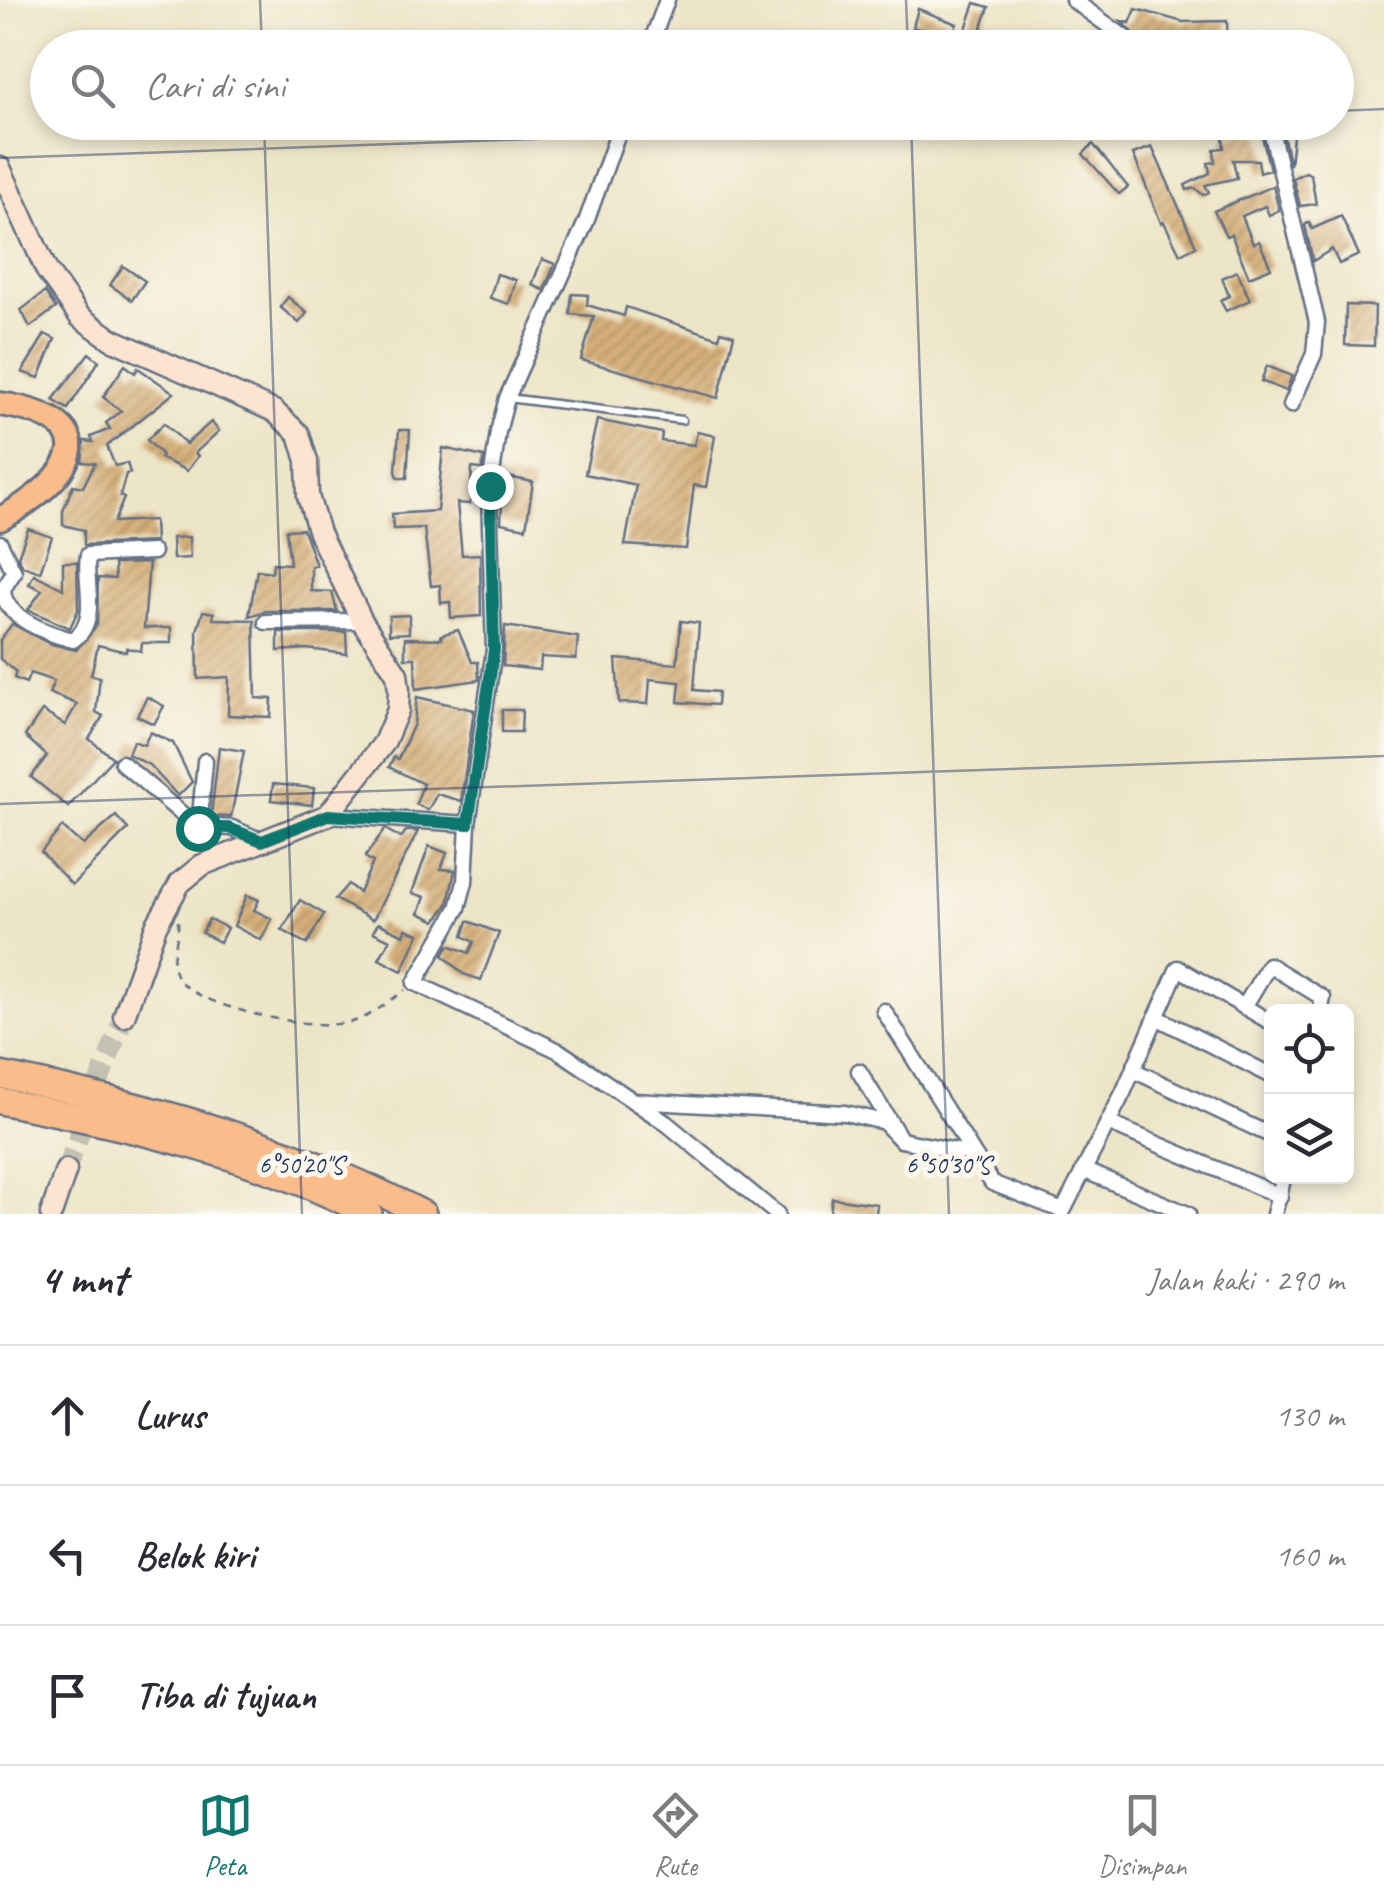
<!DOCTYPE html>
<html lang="id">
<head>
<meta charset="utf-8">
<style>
  :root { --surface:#fff; --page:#f2f2f3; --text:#2b2b33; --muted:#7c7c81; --line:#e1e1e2; --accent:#0f766e }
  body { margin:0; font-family:Caveat,sans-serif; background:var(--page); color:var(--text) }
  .controls { position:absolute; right:30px; bottom:30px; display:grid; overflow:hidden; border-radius:15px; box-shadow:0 5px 15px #0003 }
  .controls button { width:90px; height:90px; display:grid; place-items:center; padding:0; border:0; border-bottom:2px solid var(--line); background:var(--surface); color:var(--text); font:50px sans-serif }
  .stop { position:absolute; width:30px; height:30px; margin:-22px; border:8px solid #0f766e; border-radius:50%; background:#fff }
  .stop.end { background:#0f766e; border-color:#fff; box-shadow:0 2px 10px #0008 }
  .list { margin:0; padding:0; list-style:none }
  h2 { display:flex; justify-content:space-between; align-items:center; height:130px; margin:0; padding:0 40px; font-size:42px }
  h2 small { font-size:32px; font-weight:400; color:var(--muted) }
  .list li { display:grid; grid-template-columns:65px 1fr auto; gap:30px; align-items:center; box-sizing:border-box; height:140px; padding:0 40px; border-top:2px solid var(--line) }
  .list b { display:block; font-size:38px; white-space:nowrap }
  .list em { font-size:32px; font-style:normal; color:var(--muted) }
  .icon { flex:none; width:55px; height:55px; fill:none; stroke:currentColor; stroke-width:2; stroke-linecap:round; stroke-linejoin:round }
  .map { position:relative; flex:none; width:1384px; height:1214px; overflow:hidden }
  .search { position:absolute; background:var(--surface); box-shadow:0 5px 15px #0003; left:30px; right:30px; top:30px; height:110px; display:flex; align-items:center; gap:25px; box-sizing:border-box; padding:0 35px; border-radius:55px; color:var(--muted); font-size:38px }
  .sheet { height:550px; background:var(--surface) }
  nav { display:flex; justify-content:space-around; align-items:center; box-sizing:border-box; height:140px; border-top:2px solid var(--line); background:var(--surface); font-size:28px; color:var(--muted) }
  nav a { display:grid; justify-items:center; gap:5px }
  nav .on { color:var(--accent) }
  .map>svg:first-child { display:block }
  .building { fill:url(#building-hatch) }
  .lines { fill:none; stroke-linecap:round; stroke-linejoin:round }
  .secondary-tunnel { stroke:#c3c1b2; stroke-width:20; stroke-dasharray:20 10; stroke-linecap:butt }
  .lane-casing { stroke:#646f83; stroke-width:11 }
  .street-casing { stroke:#646f83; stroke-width:19 }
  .secondary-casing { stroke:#646f83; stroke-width:25 }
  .primary-casing { stroke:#646f83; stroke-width:28 }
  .highway-casing { stroke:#646f83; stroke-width:30 }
  .path { stroke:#646f83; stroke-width:2.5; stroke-dasharray:8 8; stroke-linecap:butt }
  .lane { stroke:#fff; stroke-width:6 }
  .street { stroke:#fff; stroke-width:14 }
  .secondary { stroke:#fde4d0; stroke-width:20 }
  .primary { stroke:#f9bc8a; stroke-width:22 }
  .highway { stroke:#f9bc8a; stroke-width:25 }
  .route { stroke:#0f766e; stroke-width:12 }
  .ticks { fill:none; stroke:#1b2f5e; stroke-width:2.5; stroke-opacity:0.45 }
  .ticks-label { font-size:25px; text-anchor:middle; fill:#1b2f5e; stroke:#fbf7ec; stroke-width:10; stroke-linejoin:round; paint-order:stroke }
</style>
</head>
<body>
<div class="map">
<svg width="1384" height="1214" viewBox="0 0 1384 1214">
  <defs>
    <pattern id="building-hatch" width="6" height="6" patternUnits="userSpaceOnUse" patternTransform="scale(2.5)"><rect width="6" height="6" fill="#d7b07a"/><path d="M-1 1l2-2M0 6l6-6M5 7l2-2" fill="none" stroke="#ae9067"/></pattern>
  </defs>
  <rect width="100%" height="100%" fill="#fbf7ec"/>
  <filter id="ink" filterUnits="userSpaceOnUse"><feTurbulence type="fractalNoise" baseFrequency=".01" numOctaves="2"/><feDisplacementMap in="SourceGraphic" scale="20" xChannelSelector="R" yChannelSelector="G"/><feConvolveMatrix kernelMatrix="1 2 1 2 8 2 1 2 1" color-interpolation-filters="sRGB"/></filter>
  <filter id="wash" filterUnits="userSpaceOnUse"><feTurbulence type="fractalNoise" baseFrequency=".0048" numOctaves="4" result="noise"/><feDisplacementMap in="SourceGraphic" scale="40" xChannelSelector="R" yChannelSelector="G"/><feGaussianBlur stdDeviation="2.25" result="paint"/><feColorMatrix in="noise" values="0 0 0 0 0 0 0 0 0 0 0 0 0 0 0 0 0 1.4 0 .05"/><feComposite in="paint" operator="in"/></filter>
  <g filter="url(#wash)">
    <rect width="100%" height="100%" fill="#ede5c7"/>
    <g id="blocks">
      <!-- building -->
      <g class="building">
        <polygon points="975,3 989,7 980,32 988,36 982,47 963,37"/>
        <polygon points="918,9 957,24 947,44 936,34 913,27"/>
        <polygon points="1136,9 1183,22 1227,21 1228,48 1149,48 1121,21 1130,23"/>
        <polygon points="1019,34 1064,37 1063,48 1019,48"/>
        <polygon points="1300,123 1293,136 1290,165 1281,126"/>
        <polygon points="1260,128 1270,170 1260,173 1258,160 1233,160 1237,178 1205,185 1209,192 1203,195 1195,188 1187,190 1185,185 1210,173 1208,163 1215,162 1214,149 1224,148 1223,137"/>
        <polygon points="1093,144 1128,187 1119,194 1083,154"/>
        <polygon points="1152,147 1196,246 1180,254 1164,222 1161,223 1133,154"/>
        <polygon points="1306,172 1311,175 1316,204 1300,206 1293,178"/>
        <polygon points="1273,186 1279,210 1269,215 1265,206 1242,216 1253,244 1259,241 1271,268 1249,277 1231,234 1226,236 1214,211"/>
        <polygon points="1341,216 1359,255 1339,264 1332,249 1313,261 1305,225 1309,222 1312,229"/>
        <polygon points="542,259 555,264 544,290 532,285"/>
        <polygon points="123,266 145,281 132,300 110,285"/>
        <polygon points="1237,271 1250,300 1226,311 1220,300 1229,296 1222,278"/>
        <polygon points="497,274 516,280 509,304 490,298"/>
        <polygon points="45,292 56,308 30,327 21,310"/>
        <polygon points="572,294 588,295 587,305 624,316 626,307 719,338 721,331 734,335 718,398 581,360 594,316 570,314"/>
        <polygon points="288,297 307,313 299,323 280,307"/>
        <polygon points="1346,305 1375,306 1374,346 1345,345"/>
        <polygon points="45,334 55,339 39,378 22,372"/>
        <polygon points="89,353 99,361 68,409 53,400"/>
        <polygon points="125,365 135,373 138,368 174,393 107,446 115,466 127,463 130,473 126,474 120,496 124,498 114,522 154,520 155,542 84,545 84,530 63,525 63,511 73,485 83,487 95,463 82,462 84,441 93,442 91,437 110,429 106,423 121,411 103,397"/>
        <polygon points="1267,366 1292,376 1286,391 1261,381"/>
        <polygon points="597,420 662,433 661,441 694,445 697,432 715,436 706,487 694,485 686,549 625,545 636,485 585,474"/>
        <polygon points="211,422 219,431 195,453 198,456 187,471 160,458 162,455 147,440 164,423 186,444"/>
        <polygon points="399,430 410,430 407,478 398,478 396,471"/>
        <polygon points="443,448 484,457 482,469 472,468 470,504 457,503 462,555 480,554 481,616 451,618 450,602 441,603 440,585 431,586 424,528 393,529 392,514 437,511"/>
        <polygon points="503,476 533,482 526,528 501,523"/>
        <polygon points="28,529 52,537 40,572 23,566 18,557"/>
        <polygon points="303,529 316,565 311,566 311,591 332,592 337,611 266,611 249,616 257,570 272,572 273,563 290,564 286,530"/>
        <polygon points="189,537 190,558 173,559 172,538"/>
        <polygon points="63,562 77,562 78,610 70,628 28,610 42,590 29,584 34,574 63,589"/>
        <polygon points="149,563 144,628 171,628 171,643 142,643 141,651 127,648 126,652 98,645 91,675 100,677 96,712 103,716 89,739 113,758 68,807 31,777 47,756 25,736 42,711 65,725 77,704 49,693 54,681 30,673 26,683 14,678 16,672 0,659 0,640 12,624 48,643 76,650 97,625 98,578 115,579 114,564"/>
        <polygon points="203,611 214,613 213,619 254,620 256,698 272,699 271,717 228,715 229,677 198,679 197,631"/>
        <polygon points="409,615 409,633 389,634 389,616"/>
        <polygon points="681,621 699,623 694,690 718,692 717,705 678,702 680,682 650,679 648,704 619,703 616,659 677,664"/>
        <polygon points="505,626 578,637 576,659 541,657 540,670 503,666"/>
        <polygon points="458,630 472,662 478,662 479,680 416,689 415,658 405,658 405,638 442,639 441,635"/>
        <polygon points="278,632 346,632 347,654 307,649 278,651"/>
        <polygon points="147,697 164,706 154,724 137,716"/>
        <polygon points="417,697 474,710 461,801 437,794 428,810 416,804 423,784 389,767 394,757 398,759 414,724"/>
        <polygon points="502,710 522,710 521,732 502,732"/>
        <polygon points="150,732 173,743 192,782 178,796 149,765 128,754 133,741 144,745"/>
        <polygon points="219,747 244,751 231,817 211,816"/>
        <polygon points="273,784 314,788 312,805 271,800"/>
        <polygon points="116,816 128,829 72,885 41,852 62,827 83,845"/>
        <polygon points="385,829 401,838 406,831 418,831 373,920 335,899 348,884 359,893 373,862 365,857"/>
        <polygon points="429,846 447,853 441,869 455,870 448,904 436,921 419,913 425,897 412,893"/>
        <polygon points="247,895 259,900 254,910 272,919 261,940 234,926"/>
        <polygon points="300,900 324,914 307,944 282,930"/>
        <polygon points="209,919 227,928 220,942 202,933"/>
        <polygon points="468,921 499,933 481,980 463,974 443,955 449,945 469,953 474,942 463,936"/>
        <polygon points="378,923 404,935 406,929 419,934 402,971 379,959 390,940 373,932"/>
        <polygon points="832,1198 877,1204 876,1214 830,1214"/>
      </g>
    </g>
  </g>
  <g filter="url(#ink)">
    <use href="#blocks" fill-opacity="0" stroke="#646f83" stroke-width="2.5"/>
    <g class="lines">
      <!-- secondary-tunnel -->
      <polyline class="secondary-tunnel" points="66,1170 124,1016"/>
      <defs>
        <polyline id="lane" points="508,398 682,420"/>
        <g id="street">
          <polyline points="1073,0 1139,48"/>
          <polyline points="649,48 667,0"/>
          <polyline points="622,122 586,222 507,398 498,432 489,494 494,650 468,824 465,882 458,908 415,983 559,1051 666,1123 777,1214"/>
          <polyline points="1191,122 1208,129 1248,122"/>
          <polyline points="1269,122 1317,322 1314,354 1291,405"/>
          <path d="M0,543L14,572L3,589C3,618 49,634 73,640C101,621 83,581 88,555L153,552"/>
          <polyline points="266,622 362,621"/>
          <polyline points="122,763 196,826 232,828 262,841"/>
          <polyline points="328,815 468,824"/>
          <polyline points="199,828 205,761"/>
          <polyline points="1244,1007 1269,965 1323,998 1320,1012"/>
          <polyline points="884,1011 992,1183 1063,1211 1123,1093 1178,968 1272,1023"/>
          <polyline points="1156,1017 1272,1076"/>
          <polyline points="1133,1070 1272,1136"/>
          <polyline points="634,1101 845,1113 884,1122 901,1140 859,1071"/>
          <polyline points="1108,1123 1280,1196"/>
          <polyline points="901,1140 972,1154"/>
          <polyline points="1083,1170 1188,1214"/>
          <polyline points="1274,1214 1284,1176"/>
        </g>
        <g id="secondary">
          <polyline points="0,168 47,271 80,317 111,339 274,411 299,434 307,461 308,496 319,533 362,621 397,674 399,690 398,710 384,743 328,815 202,865 180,883 156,926 124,1016"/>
          <polyline points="51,1214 66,1170"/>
        </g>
        <path id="primary" d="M0,404C112,421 73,479 0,519"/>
        <g id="highway">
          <path d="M0,1075C147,1105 290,1144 423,1214"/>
          <path d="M0,1101C124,1126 256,1154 369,1214"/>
        </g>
      </defs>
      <!-- lane casing -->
      <use href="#lane" class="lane-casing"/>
      <!-- street casing -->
      <use href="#street" class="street-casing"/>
      <!-- secondary casing -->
      <use href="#secondary" class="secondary-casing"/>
      <!-- primary casing -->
      <use href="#primary" class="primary-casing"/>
      <!-- highway casing -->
      <use href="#highway" class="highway-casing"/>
      <!-- path -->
      <path class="path" d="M178,921C180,940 168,956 176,975C191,1008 318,1032 352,1022C371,1017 389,1001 405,990"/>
      <!-- lane -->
      <use href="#lane" class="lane"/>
      <!-- street -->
      <use href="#street" class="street"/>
      <!-- secondary -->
      <use href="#secondary" class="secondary"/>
      <!-- primary -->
      <use href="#primary" class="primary"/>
      <!-- highway -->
      <use href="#highway" class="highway"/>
    </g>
  </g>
  <g class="lines" filter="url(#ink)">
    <!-- route -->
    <polyline class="route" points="198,828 229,828 262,841 328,815 468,824 494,650 490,486"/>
  </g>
  <!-- ticks -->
  <path class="ticks" d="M260,0L262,48M906,0L908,48M1336,111L1384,109M264,122L302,1214M911,122L949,1214M0,158L1011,122M0,804L1384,756"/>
  <g class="ticks-label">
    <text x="301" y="1173">6°50'20"S</text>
    <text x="948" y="1173">6°50'30"S</text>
  </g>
</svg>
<div class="controls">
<button><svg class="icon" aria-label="locate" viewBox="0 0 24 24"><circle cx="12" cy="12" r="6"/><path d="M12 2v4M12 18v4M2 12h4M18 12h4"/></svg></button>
<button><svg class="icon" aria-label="layers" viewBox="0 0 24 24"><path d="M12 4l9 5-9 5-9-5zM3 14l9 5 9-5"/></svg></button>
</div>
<div class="stop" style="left:198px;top:828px"></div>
<div class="stop end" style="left:490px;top:486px"></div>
<div class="search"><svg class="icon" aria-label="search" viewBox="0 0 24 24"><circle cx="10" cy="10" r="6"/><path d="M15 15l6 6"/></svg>Cari di sini</div>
</div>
<section class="sheet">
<h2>4 mnt<small>Jalan kaki · 290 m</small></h2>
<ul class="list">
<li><svg class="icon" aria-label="ahead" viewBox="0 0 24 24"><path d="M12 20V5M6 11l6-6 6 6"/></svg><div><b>Lurus</b></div><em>130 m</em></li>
<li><svg class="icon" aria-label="left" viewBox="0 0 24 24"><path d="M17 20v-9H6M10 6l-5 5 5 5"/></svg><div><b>Belok kiri</b></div><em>160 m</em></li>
<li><svg class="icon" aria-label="arrive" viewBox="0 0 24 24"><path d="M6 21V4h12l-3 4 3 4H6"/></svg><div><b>Tiba di tujuan</b></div></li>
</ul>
</section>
<nav>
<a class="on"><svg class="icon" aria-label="map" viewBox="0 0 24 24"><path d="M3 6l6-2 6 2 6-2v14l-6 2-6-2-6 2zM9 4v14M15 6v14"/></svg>Peta</a>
<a><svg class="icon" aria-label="directions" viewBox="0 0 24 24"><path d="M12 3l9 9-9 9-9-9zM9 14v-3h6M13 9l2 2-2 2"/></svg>Rute</a>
<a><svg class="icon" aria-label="saved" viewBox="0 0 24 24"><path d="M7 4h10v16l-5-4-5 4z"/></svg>Disimpan</a>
</nav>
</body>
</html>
